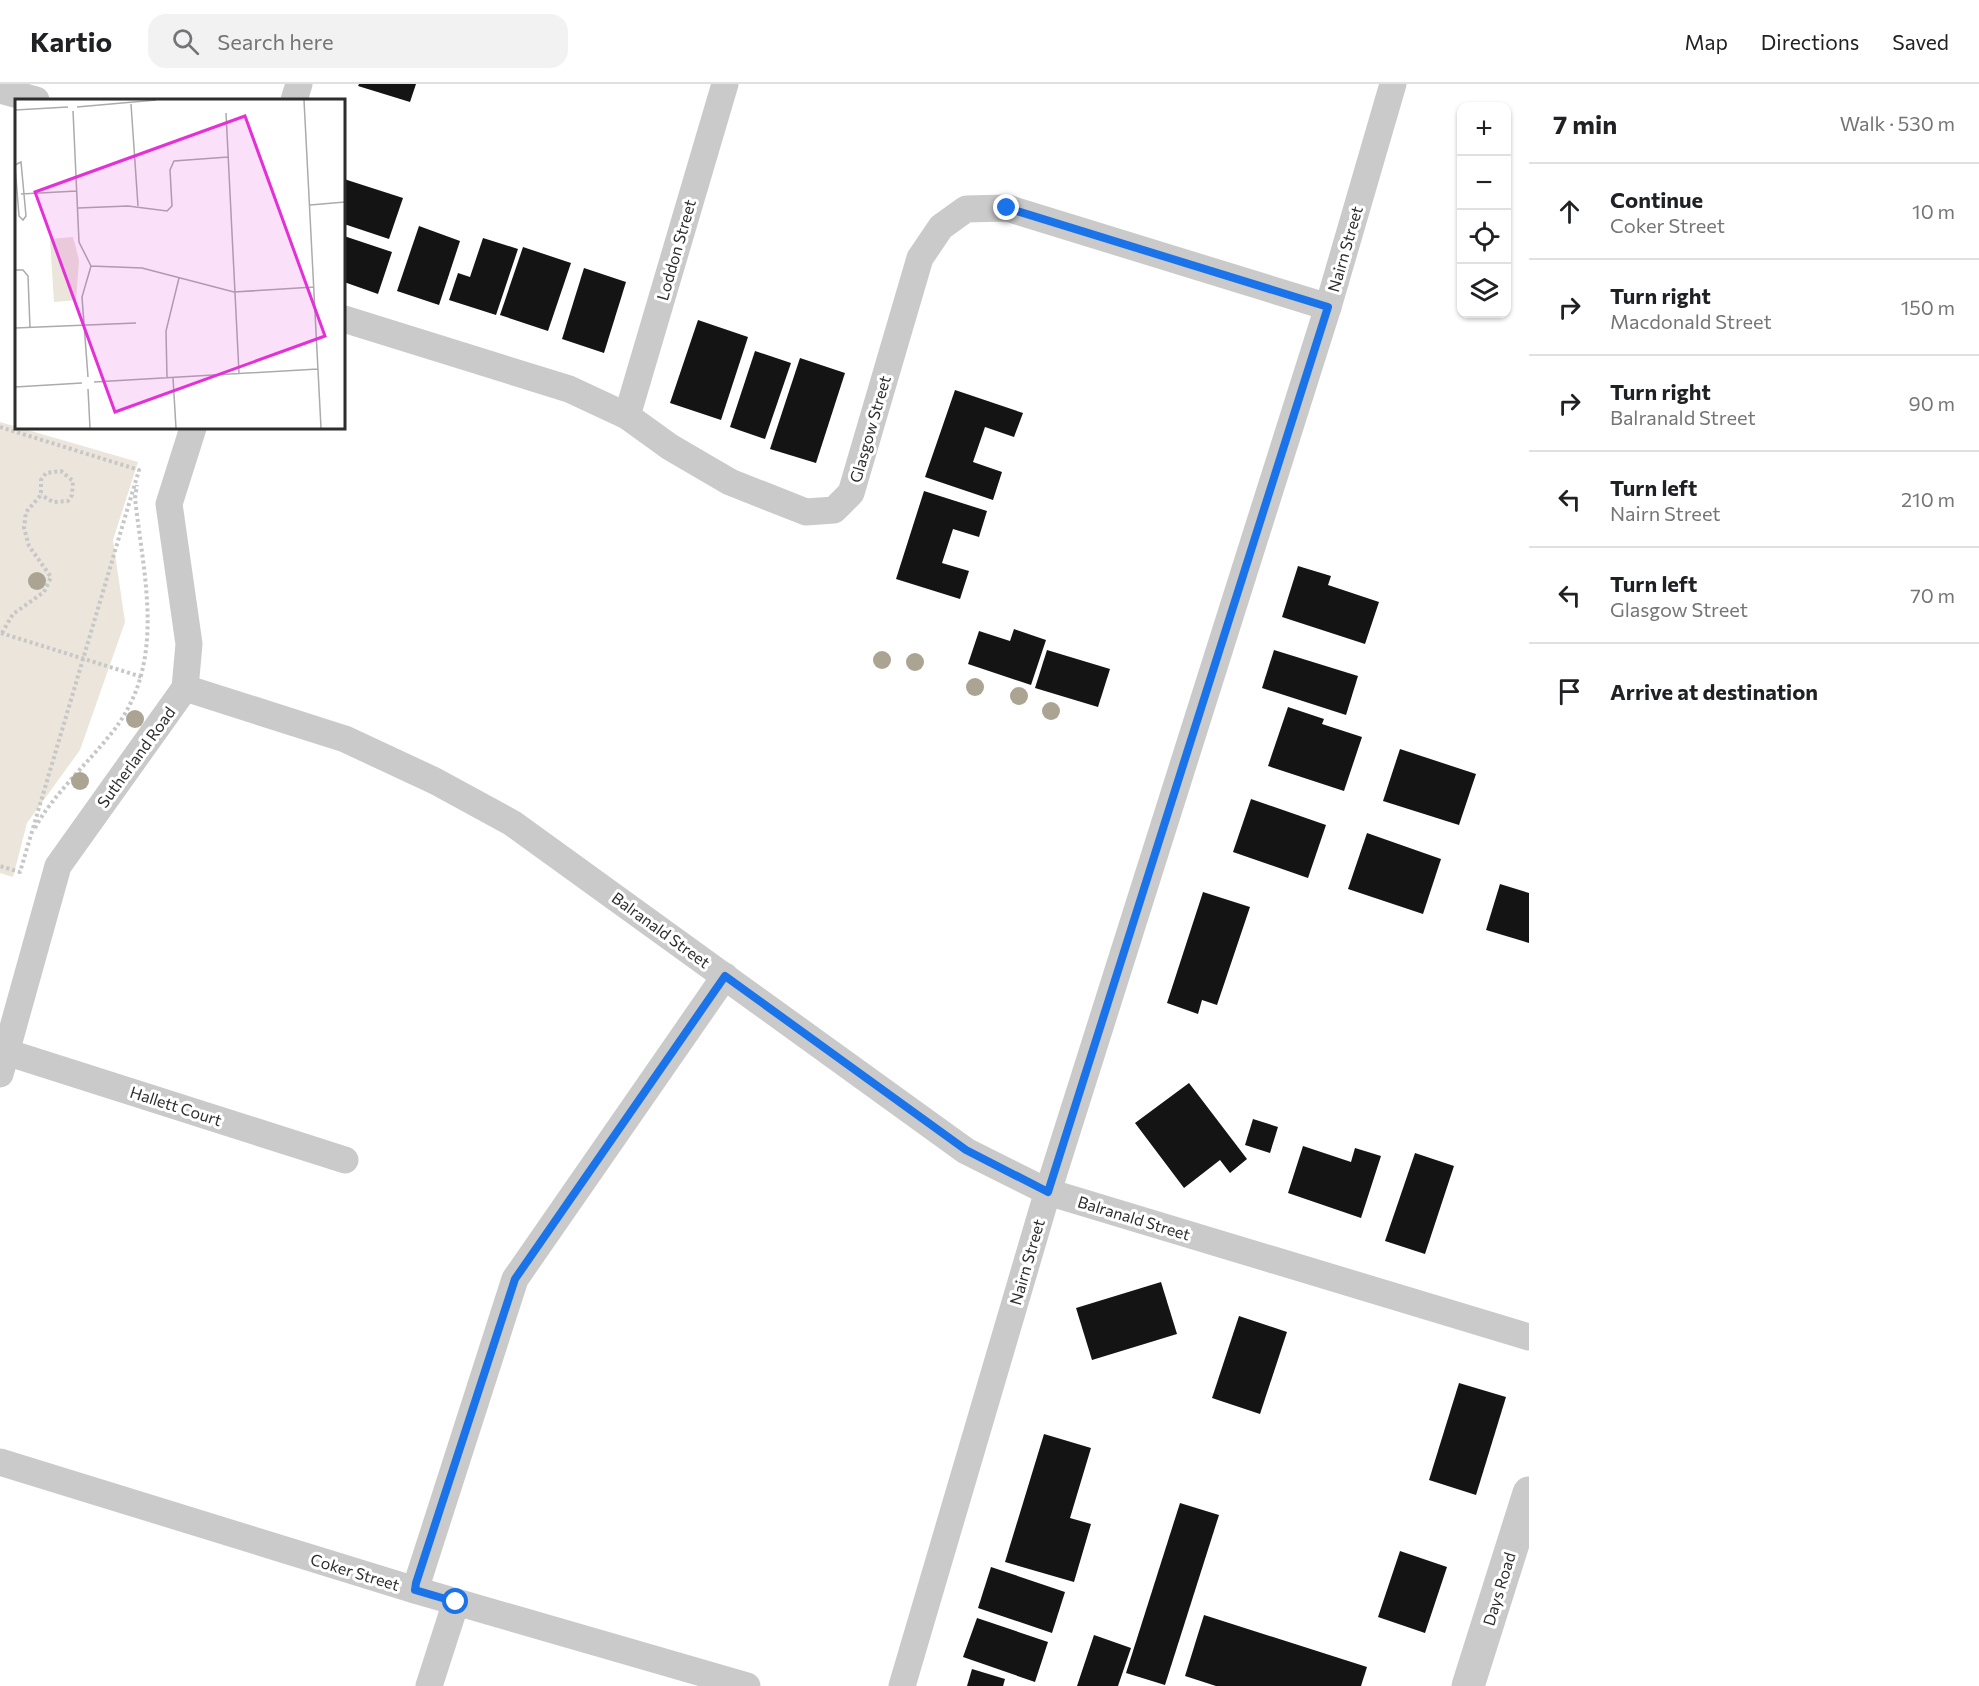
<!DOCTYPE html>
<html lang="en">
<head>
<meta charset="utf-8">
<style>
  :root { --surface:#fff; --page:#f2f2f2; --text:#202124; --muted:#757577; --line:#e0e0e0 }
  body { margin:0; font-family:Commissioner,sans-serif; background:var(--page); color:var(--text) }
  .controls { position:absolute; right:18px; top:18px; display:grid; overflow:hidden; border-radius:12px; box-shadow:0 2px 4px #0004 }
  .controls button { width:54px; height:54px; display:grid; place-items:center; padding:0; border:0; border-bottom:2px solid var(--line); background:var(--surface); color:var(--text); font:30px sans-serif }
  .stop { position:absolute; width:18px; height:18px; margin:-14px; border:4px solid #1a73e8; border-radius:50%; background:#fff }
  .stop.end { background:#1a73e8; border-color:#fff; box-shadow:0 2px 6px #0008 }
  .list { margin:0; padding:0; list-style:none }
  h2 { display:flex; justify-content:space-between; align-items:center; height:78px; margin:0; padding:0 24px; font-size:26px }
  h2 small { font-size:20px; font-weight:400; color:var(--muted) }
  .list li { display:grid; grid-template-columns:39px 1fr auto; gap:18px; align-items:center; box-sizing:border-box; height:96px; padding:0 24px; border-top:2px solid var(--line) }
  .list b { display:block; font-size:22px; white-space:nowrap }
  .list p { margin:0; font-size:20px; white-space:nowrap; color:var(--muted) }
  .list em { font-size:20px; font-style:normal; color:var(--muted) }
  .icon { flex:none; width:33px; height:33px; fill:none; stroke:currentColor; stroke-width:2; stroke-linecap:round; stroke-linejoin:round }
  .map { position:relative; flex:none; width:1529px; height:1602px; overflow:hidden }
  header { display:flex; align-items:center; gap:36px; box-sizing:border-box; height:84px; padding:0 30px; background:var(--surface); border-bottom:2px solid var(--line) }
  header strong { font-size:28px }
  nav { display:flex; gap:33px; margin-inline-start:auto; font-size:21px }
  .search { width:420px; height:54px; background:var(--page); display:flex; align-items:center; gap:15px; box-sizing:border-box; padding:0 21px; border-radius:18px; color:var(--muted); font-size:22px }
  main { display:flex }
  aside { flex:1; background:var(--surface) }
  .map>svg:first-child { display:block }
  .green { fill:#ebe5db }
  .building { fill:#141414 }
  .lines { fill:none; stroke-linecap:round; stroke-linejoin:round }
  .path { stroke:#c7c7c7; stroke-width:4; stroke-dasharray:3 3; stroke-linecap:butt }
  .minor { stroke:#cacaca; stroke-width:27 }
  .tertiary { stroke:#cacaca; stroke-width:33 }
  .tree { fill:#aca493 }
  .route { stroke:#1a73e8; stroke-width:8 }
  .labels { text-anchor:middle; stroke-width:6; stroke-linejoin:round; paint-order:stroke }
  .street-label { font-size:16px; fill:#2d2d2d; stroke:#fff }
  .inset-road { fill:none; stroke:#ababab; stroke-width:1.5 }
  .view { fill:#e430d6; fill-opacity:0.15; stroke:#e430d6; stroke-width:3 }
  .inset-edge { fill:none; stroke:#2d2d2d; stroke-width:3 }
</style>
</head>
<body>
<header>
<strong>Kartio</strong>
<div class="search"><svg class="icon" aria-label="search" viewBox="0 0 24 24"><circle cx="10" cy="10" r="6"/><path d="M15 15l6 6"/></svg>Search here</div>
<nav><a>Map</a><a>Directions</a><a>Saved</a></nav>
</header>
<main>
<div class="map">
<svg width="1529" height="1602" viewBox="0 0 1529 1602">
  <rect width="100%" height="100%" fill="#fff"/>
  <!-- green -->
  <polygon class="green" points="0,338 138,378 113,456 125,538 80,666 27,739 13,793 0,789"/>
  <!-- building -->
  <g class="building">
    <polygon points="359,0 416,0 410,18 358,2"/>
    <polygon points="344,95 403,114 389,155 344,140"/>
    <polygon points="419,142 460,157 439,221 397,207"/>
    <polygon points="344,152 392,168 378,210 344,198"/>
    <polygon points="483,154 518,165 496,231 449,216 458,189 470,193"/>
    <polygon points="523,163 571,179 548,247 500,231"/>
    <polygon points="584,184 626,198 604,269 562,255"/>
    <polygon points="698,236 748,253 721,336 670,319"/>
    <polygon points="755,267 791,279 765,355 730,343"/>
    <polygon points="800,274 845,289 816,379 770,365"/>
    <polygon points="955,306 1023,329 1014,353 985,343 973,378 1002,388 993,416 925,393"/>
    <polygon points="924,407 987,427 979,453 953,445 942,479 969,487 960,515 896,495"/>
    <polygon points="1298,482 1331,492 1328,501 1379,518 1365,560 1282,533"/>
    <polygon points="1014,545 1046,556 1031,601 968,580 979,547 1010,557"/>
    <polygon points="1047,566 1110,585 1098,623 1035,604"/>
    <polygon points="1274,566 1358,592 1346,631 1262,604"/>
    <polygon points="1288,623 1324,635 1322,640 1362,653 1344,707 1268,682"/>
    <polygon points="1400,665 1476,690 1459,741 1383,717"/>
    <polygon points="1251,715 1326,741 1308,794 1233,768"/>
    <polygon points="1367,749 1441,775 1423,830 1348,805"/>
    <polygon points="1500,800 1529,809 1529,859 1486,846"/>
    <polygon points="1203,808 1250,823 1217,921 1202,916 1198,930 1167,919"/>
    <polygon points="1189,999 1247,1075 1230,1089 1220,1076 1184,1104 1135,1039"/>
    <polygon points="1253,1035 1278,1043 1270,1069 1245,1061"/>
    <polygon points="1303,1062 1351,1078 1355,1064 1381,1072 1361,1134 1288,1109"/>
    <polygon points="1415,1069 1454,1082 1425,1170 1385,1157"/>
    <polygon points="1161,1198 1177,1250 1092,1276 1076,1224"/>
    <polygon points="1239,1232 1287,1248 1260,1330 1212,1314"/>
    <polygon points="1459,1299 1506,1313 1476,1411 1429,1396"/>
    <polygon points="1044,1350 1091,1364 1070,1434 1091,1440 1074,1498 1005,1478"/>
    <polygon points="1180,1419 1219,1431 1165,1601 1126,1589"/>
    <polygon points="1400,1467 1447,1483 1425,1549 1378,1533"/>
    <polygon points="991,1483 1065,1508 1052,1549 978,1524"/>
    <polygon points="1204,1531 1367,1583 1361,1602 1216,1602 1185,1592"/>
    <polygon points="977,1534 1048,1558 1035,1598 963,1573"/>
    <polygon points="1094,1551 1131,1564 1118,1602 1077,1602"/>
    <polygon points="972,1585 1005,1595 1003,1602 967,1602"/>
  </g>
  <g class="lines">
    <!-- path -->
    <g class="path">
      <polyline points="0,343 139,386 20,788 0,782"/>
      <polyline points="1,549 142,593"/>
      <polyline points="2,549 13,530 44,508 51,493 29,462 24,444 26,428 41,411 41,396 46,389 61,387 73,397 72,411 68,417 53,418 41,411"/>
      <path d="M35,744C52,712 87,680 110,651C168,581 144,497 135,414L137,401"/>
    </g>
    <!-- minor -->
    <g class="minor">
      <polyline points="0,6 36,16"/>
      <polyline points="294,16 299,0"/>
      <polyline points="344,235 569,305 627,332 670,363 730,398 806,428 834,426 851,409 920,174 941,143 966,125 1007,124 1328,223"/>
      <polyline points="627,332 725,0"/>
      <polyline points="185,604 345,655 435,697 512,739 966,1067 1048,1108 1529,1253"/>
      <polyline points="0,966 345,1076"/>
      <polyline points="0,990 58,782 185,604 189,560 169,420 193,344"/>
      <polyline points="0,1378 415,1506 747,1602"/>
      <polyline points="415,1506 515,1195 725,892"/>
      <polyline points="429,1602 456,1518"/>
      <polyline points="902,1602 1044,1120 1328,223 1393,0"/>
    </g>
    <!-- tertiary -->
    <polyline class="tertiary" points="1468,1602 1529,1409"/>
  </g>
  <!-- trees -->
  <g class="tree">
    <circle cx="37" cy="497" r="9"/>
    <circle cx="882" cy="576" r="9"/>
    <circle cx="915" cy="578" r="9"/>
    <circle cx="975" cy="603" r="9"/>
    <circle cx="1019" cy="612" r="9"/>
    <circle cx="1051" cy="627" r="9"/>
    <circle cx="135" cy="635" r="9"/>
    <circle cx="80" cy="697" r="9"/>
  </g>
  <g class="lines">
    <!-- route -->
    <polyline class="route" points="456,1518 415,1506 416,1499 515,1195 725,892 966,1066 1048,1108 1328,223 1007,124"/>
  </g>
  <g class="labels">
    <!-- street labels -->
    <g class="street-label">
      <text transform="translate(1345 165) rotate(-74)" y="6">Nairn Street</text>
      <text transform="translate(676 166) rotate(-74)" y="6">Loddon Street</text>
      <text transform="translate(870 345) rotate(-74)" y="6">Glasgow Street</text>
      <text transform="translate(136 673) rotate(-54)" y="6">Sutherland Road</text>
      <text transform="translate(661 846) rotate(36)" y="6">Balranald Street</text>
      <text transform="translate(176 1022) rotate(18)" y="6">Hallett Court</text>
      <text transform="translate(1134 1134) rotate(17)" y="6">Balranald Street</text>
      <text transform="translate(1027 1178) rotate(-74)" y="6">Nairn Street</text>
      <text transform="translate(355 1488) rotate(17)" y="6">Coker Street</text>
      <text transform="translate(1499 1505) rotate(-73)" y="6">Days Road</text>
    </g>
  </g>
  <!-- overview -->
  <g transform="translate(15 15)">
    <rect width="330" height="330" fill="#fff"/>
    <path d="M58,138L64,161L61,201L39,203L35,140Z" fill="#ebe5db"/>
    <path class="inset-road" d="M289,1L306,329M116,5L123,107M62,8L141,1M0,11L53,8M58,12L64,143L76,167L67,198L73,278M211,14L224,274M6,63L11,117L8,121L4,117L0,66ZM6,95L62,92M295,106L330,103M63,109L113,107L152,112L157,107L155,71L159,62L213,58M76,167L127,169L219,193L299,188M0,171H8L13,177L15,229M0,229L121,224M152,279L151,232L164,179M158,279L161,329M79,283L303,270M0,288L67,284M73,290L75,329"/>
    <path class="view" d="M230,17L310,237L100,313L20,93Z"/>
    <rect width="330" height="330" class="inset-edge"/>
  </g>
</svg>
<div class="controls">
<button>+</button>
<button>−</button>
<button><svg class="icon" aria-label="locate" viewBox="0 0 24 24"><circle cx="12" cy="12" r="6"/><path d="M12 2v4M12 18v4M2 12h4M18 12h4"/></svg></button>
<button><svg class="icon" aria-label="layers" viewBox="0 0 24 24"><path d="M12 4l9 5-9 5-9-5zM3 14l9 5 9-5"/></svg></button>
</div>
<div class="stop" style="left:456px;top:1518px"></div>
<div class="stop end" style="left:1007px;top:124px"></div>
</div>
<aside>
<h2>7 min<small>Walk · 530 m</small></h2>
<ul class="list">
<li><svg class="icon" aria-label="ahead" viewBox="0 0 24 24"><path d="M12 20V5M6 11l6-6 6 6"/></svg><div><b>Continue</b><p>Coker Street</p></div><em>10 m</em></li>
<li><svg class="icon" aria-label="right" viewBox="0 0 24 24"><path d="M7 20v-9h11M14 6l5 5-5 5"/></svg><div><b>Turn right</b><p>Macdonald Street</p></div><em>150 m</em></li>
<li><svg class="icon" aria-label="right" viewBox="0 0 24 24"><path d="M7 20v-9h11M14 6l5 5-5 5"/></svg><div><b>Turn right</b><p>Balranald Street</p></div><em>90 m</em></li>
<li><svg class="icon" aria-label="left" viewBox="0 0 24 24"><path d="M17 20v-9H6M10 6l-5 5 5 5"/></svg><div><b>Turn left</b><p>Nairn Street</p></div><em>210 m</em></li>
<li><svg class="icon" aria-label="left" viewBox="0 0 24 24"><path d="M17 20v-9H6M10 6l-5 5 5 5"/></svg><div><b>Turn left</b><p>Glasgow Street</p></div><em>70 m</em></li>
<li><svg class="icon" aria-label="arrive" viewBox="0 0 24 24"><path d="M6 21V4h12l-3 4 3 4H6"/></svg><div><b>Arrive at destination</b></div></li>
</ul>
</aside>
</main>
</body>
</html>
